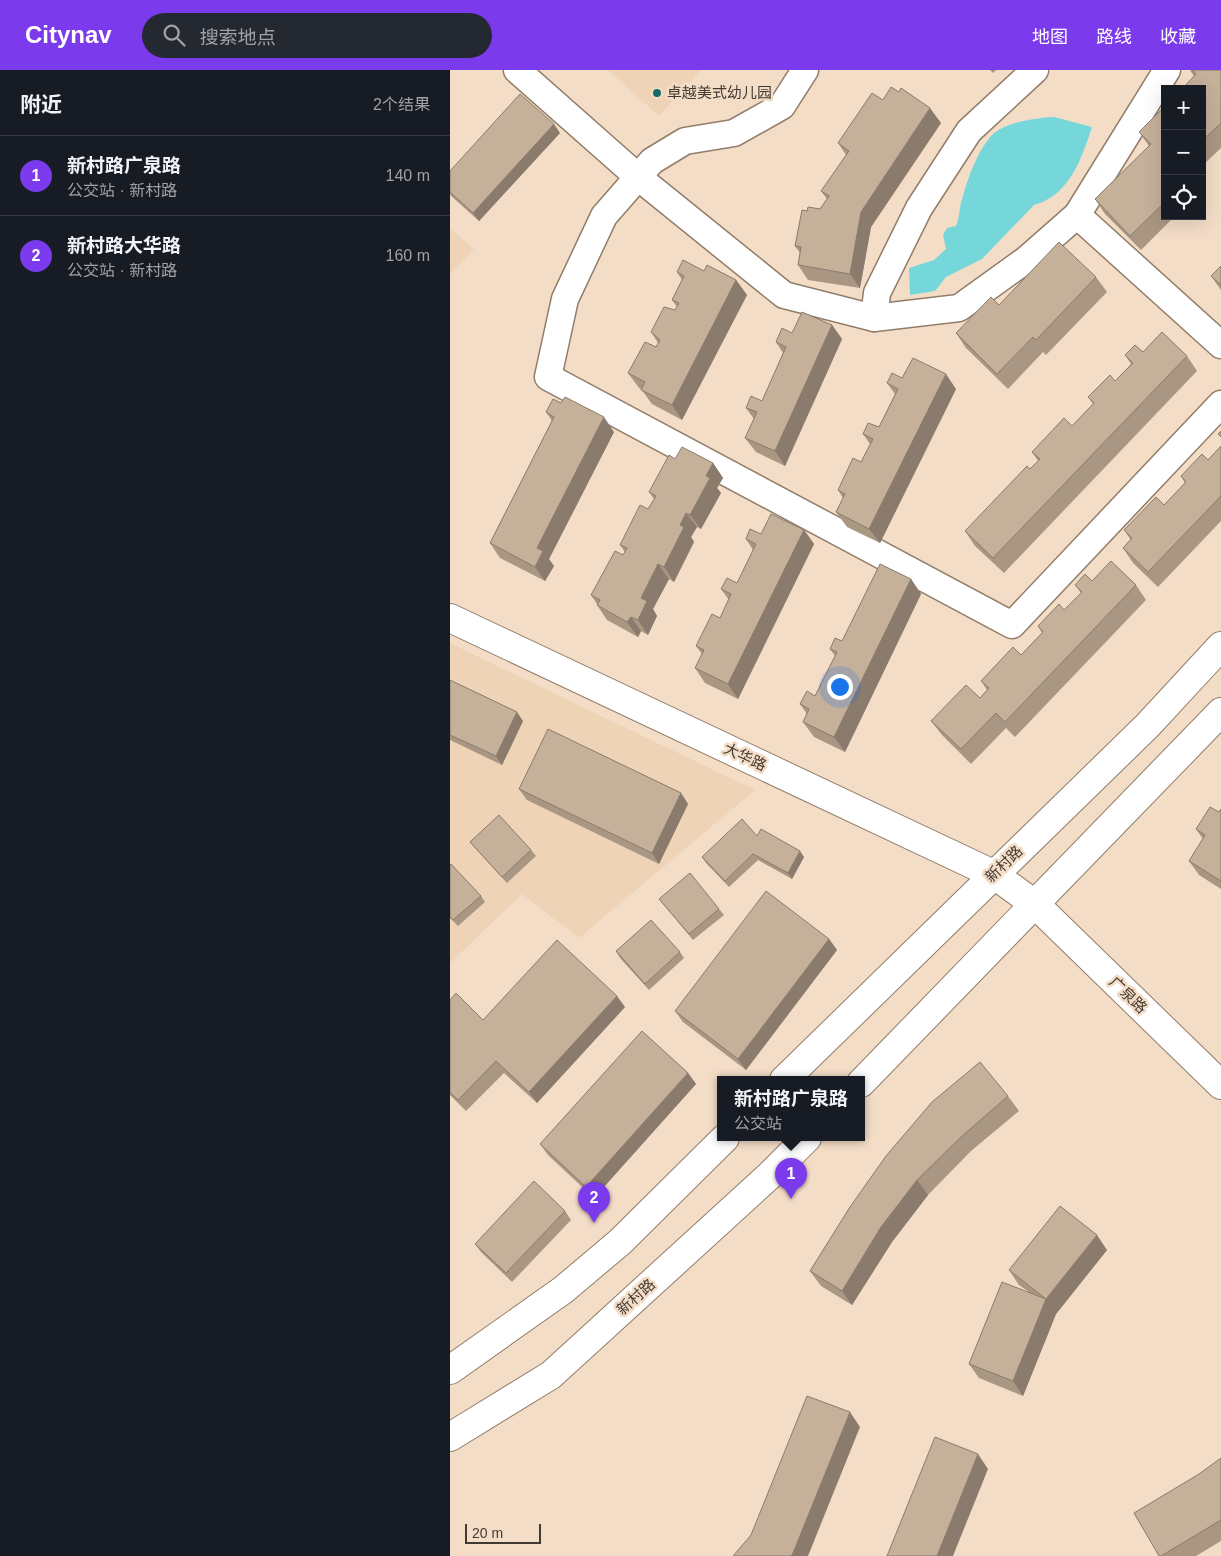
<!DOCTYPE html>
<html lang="zh">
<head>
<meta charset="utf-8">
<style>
  :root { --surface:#171b24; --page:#242831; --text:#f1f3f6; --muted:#9ea1a6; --line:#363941; --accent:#7c3aed }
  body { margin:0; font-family:Helvetica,"Noto Sans SC",sans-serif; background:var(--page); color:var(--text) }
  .controls { position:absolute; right:15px; top:15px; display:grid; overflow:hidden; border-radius:0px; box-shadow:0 5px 20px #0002 }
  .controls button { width:45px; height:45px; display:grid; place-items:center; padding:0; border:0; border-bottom:1px solid var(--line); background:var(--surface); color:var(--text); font:25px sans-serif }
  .scale { position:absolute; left:15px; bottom:12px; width:76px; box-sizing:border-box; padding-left:5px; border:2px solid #423930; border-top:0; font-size:14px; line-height:18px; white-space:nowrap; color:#423930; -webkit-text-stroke:4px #f4ddc7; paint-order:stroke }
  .you { position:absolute; left:389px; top:616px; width:18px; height:18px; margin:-12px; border:4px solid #fff; border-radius:50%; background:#1a73e8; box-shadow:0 0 0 8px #1a73e833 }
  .badge { display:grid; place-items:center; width:32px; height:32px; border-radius:50%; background:var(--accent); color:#fff; font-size:16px; font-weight:700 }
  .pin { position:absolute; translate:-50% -41px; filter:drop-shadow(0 1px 2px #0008) }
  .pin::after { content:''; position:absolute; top:26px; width:18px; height:15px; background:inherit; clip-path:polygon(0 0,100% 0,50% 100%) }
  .popup { position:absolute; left:267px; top:1006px; width:148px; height:65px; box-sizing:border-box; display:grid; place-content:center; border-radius:0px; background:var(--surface); filter:drop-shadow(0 1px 4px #0005); font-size:16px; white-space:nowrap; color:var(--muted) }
  .popup b { font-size:19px; color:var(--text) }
  .popup::after { content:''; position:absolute; left:50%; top:100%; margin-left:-10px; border:10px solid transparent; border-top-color:var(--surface) }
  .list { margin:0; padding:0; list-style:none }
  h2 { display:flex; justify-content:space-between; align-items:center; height:65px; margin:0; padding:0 20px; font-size:21px }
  h2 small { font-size:16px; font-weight:400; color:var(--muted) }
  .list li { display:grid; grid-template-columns:32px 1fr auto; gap:15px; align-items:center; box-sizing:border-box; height:80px; padding:0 20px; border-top:1px solid var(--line) }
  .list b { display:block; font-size:19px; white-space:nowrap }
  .list p { margin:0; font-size:16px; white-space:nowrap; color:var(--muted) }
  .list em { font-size:16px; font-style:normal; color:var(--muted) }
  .icon { flex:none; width:28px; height:28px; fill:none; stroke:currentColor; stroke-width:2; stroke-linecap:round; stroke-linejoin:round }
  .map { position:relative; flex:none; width:771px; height:1486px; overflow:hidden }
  header { display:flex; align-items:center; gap:30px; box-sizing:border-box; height:70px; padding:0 25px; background:var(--accent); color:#fff }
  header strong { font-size:24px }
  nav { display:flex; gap:28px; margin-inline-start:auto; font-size:18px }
  .search { width:350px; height:45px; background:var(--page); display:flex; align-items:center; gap:12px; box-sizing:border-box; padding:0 18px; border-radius:28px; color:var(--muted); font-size:19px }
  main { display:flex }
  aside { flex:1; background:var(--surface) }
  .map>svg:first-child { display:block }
  .built { fill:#eed3b6 }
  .water { fill:#75d7d9 }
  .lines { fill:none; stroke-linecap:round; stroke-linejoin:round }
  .street-casing { stroke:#917d69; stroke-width:29 }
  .secondary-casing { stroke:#917d69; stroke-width:30 }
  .street { stroke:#fff; stroke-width:26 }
  .secondary { stroke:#fff; stroke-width:28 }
  .wall { fill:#a99784 }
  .shaded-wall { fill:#8a7b6c }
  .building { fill:#c5b09a; stroke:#8a7b6c }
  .poi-dot { fill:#1a6869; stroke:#f4ddc7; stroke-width:2 }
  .labels { text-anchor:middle; stroke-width:5; stroke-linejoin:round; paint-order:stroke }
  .poi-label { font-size:15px; fill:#423930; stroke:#f4ddc7; text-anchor:start }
  .street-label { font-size:15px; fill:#423930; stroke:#f4ddc7 }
</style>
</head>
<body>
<header>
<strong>Citynav</strong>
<div class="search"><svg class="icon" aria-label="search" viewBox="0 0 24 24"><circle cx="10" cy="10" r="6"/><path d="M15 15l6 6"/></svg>搜索地点</div>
<nav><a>地图</a><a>路线</a><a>收藏</a></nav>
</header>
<main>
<aside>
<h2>附近<small>2个结果</small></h2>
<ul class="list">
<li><span class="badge">1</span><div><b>新村路广泉路</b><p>公交站 · 新村路</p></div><em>140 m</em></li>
<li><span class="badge">2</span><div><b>新村路大华路</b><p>公交站 · 新村路</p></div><em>160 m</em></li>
</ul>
</aside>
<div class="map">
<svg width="771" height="1486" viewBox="0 0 771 1486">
  <rect width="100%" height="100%" fill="#f4ddc7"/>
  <!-- built -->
  <g class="built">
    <polygon points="158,0 251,0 209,46"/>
    <polygon points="0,158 24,179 0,204"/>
    <polygon points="0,573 305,720 129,868 72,824 0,893"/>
  </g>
  <!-- water -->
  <path class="water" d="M604,47L642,57C632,88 619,126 584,135L532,189L496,207L485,221L460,225L459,198L484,190L496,179L493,165L497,158L506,156C510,146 509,137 513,126C518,107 528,81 541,66C554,52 586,48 604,47Z"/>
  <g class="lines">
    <defs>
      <g id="street">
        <polyline points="67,0 188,107 334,225 424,248 509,238 577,189 627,145 717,0"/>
        <polyline points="355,0 332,36 284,63 235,71 202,91 154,146 115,229 98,307 562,555 771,334"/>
        <polyline points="627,145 771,275"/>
        <polyline points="424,248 427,223 469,138 519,61 585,0"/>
      </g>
      <g id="secondary">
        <polyline points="0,548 543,804 586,835 771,1015"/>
        <polyline points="334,1010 698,655 771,576"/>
        <polyline points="411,1013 771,642"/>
        <polyline points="0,1300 113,1220 170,1172 275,1068"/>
        <polyline points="0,1367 101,1305 320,1105 357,1068"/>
      </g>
    </defs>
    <!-- street casing -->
    <use href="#street" class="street-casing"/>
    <!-- secondary casing -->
    <use href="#secondary" class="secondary-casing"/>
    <!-- street -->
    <use href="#street" class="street"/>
    <!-- secondary -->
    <use href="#secondary" class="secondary"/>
  </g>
  <!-- wall -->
  <g class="wall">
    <polygon points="540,0 546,0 543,3"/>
    <polygon points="740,0 771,0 771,78 752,96 752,19"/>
    <polygon points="433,30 491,53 421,157 410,218 358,210 348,195 350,183 345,176 357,141 370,139 377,129 371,121 396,85 388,73"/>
    <polygon points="715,36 715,146 725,146 691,180 655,144 645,129 699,76 689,62"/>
    <polygon points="110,63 29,151 0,125 0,101"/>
    <polygon points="771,196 771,220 761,206"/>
    <polygon points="254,201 286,210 297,225 232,350 202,334 191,319 189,318 178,303 206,277 208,273 201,262 225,240 227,237 222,230 232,210 227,202"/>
    <polygon points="646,207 657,222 596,285 593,282 558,319 516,278 506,263 549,235"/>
    <polygon points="382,255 392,269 335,396 306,382 295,368 304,349 296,338 312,331 333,283 326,272 342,263"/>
    <polygon points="693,282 737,286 747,301 554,503 525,476 515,461 588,391 582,382 622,356 643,334 638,327 665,311 681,294 675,285"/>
    <polygon points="452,308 506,319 430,473 397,457 386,442 393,428 388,420 411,392 420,374 413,364 429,357 445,324 437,313"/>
    <polygon points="111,333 164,362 99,489 104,496 95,511 50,488 40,473 102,351 96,342"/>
    <polygon points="771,376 771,451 708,517 683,493 673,478 681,470 674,460 714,435 735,413 731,406 758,390"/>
    <polygon points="225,389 263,393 273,408 267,418 271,423 251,459 247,457 241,467 244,472 224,512 219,509 203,539 207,546 198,565 191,561 188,567 157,550 147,535 147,534 141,525 173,485 175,482 170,475 198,439 204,429 199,422"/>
    <polygon points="354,460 364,474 288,629 255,613 245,598 252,584 246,576 270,548 279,530 271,519 287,513 303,480 296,469 311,464"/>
    <polygon points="461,509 471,524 395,682 364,667 353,652 357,644 350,634 365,626 385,586 380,579 392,571"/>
    <polygon points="642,511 686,515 696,530 565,667 556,658 521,694 492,665 481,651 530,628 537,620 531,611 571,585 592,563 588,556 614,540 631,523 625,515"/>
    <polygon points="0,610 73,651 52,695 0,670"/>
    <polygon points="69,719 231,723 238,734 209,794 77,730"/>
    <polygon points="771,739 771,819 749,805 739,791 753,769 746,759 769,742"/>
    <polygon points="307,766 354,787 342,809 308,790 279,817 256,793 252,787"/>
    <polygon points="20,772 81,780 86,786 57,813 25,778"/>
    <polygon points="0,795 31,826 35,832 8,856 0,848"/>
    <polygon points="209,829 269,839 274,845 243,870"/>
    <polygon points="379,869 387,880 296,1000 233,952 225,941"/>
    <polygon points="166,881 230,882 234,888 199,920 170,888"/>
    <polygon points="0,930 33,950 175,937 87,1033 54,1003 16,1041 0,1025"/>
    <polygon points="238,1003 246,1014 144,1128 98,1085 90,1074"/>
    <polygon points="558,1026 569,1041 521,1081 478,1125 442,1172 402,1235 371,1216 360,1201 400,1137"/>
    <polygon points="115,1141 121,1150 62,1212 31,1182 25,1174"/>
    <polygon points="657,1180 606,1244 573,1326 529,1308 519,1294 579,1222 569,1215 559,1200"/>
    <polygon points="771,1388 771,1471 746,1486 709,1486 749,1404"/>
  </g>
  <!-- shaded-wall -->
  <g class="shaded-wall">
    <polygon points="480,38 491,53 421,157 410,218 400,204 411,142"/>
    <polygon points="104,54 110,63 29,151 23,143"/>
    <polygon points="286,210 297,225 232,350 222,335"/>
    <polygon points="382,255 392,269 335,396 325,381"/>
    <polygon points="496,304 506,319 430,473 419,459"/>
    <polygon points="154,347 164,362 99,489 104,496 95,511 85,497 87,478"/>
    <polygon points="263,393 273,408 267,418 271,423 251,459 240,445 256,406"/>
    <polygon points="236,443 247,457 241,467 244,472 224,512 214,497 230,455"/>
    <polygon points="354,460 364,474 288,629 278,614"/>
    <polygon points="208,494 219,509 203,539 207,546 198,565 188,550 191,528"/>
    <polygon points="461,509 471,524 395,682 384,667"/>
    <polygon points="181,547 191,561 188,567 177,552"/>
    <polygon points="67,642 73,651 52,695 46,686"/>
    <polygon points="231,723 238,734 209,794 202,783"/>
    <polygon points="350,781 354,787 342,809 338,803"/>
    <polygon points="379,869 387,880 296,1000 288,989"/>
    <polygon points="167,926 175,937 87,1033 79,1022"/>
    <polygon points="238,1003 246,1014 144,1128 136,1117"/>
    <polygon points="467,1110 478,1125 442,1172 402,1235 392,1221 431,1157"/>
    <polygon points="647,1165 657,1180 606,1244 573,1326 563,1311 596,1229"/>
    <polygon points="400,1342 410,1357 358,1486 341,1486"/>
    <polygon points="528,1384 538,1399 503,1486 487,1486"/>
  </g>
  <!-- building -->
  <g class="building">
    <polygon points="742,0 771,0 771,53 752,71 752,19 732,19 746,4"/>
    <polygon points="441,17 449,22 451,18 480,38 411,142 400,204 348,195 351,177 345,176 352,140 357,141 358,137 370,139 379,126 371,121 399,81 388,73 422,23 433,30"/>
    <polygon points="70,24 104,54 23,143 0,122 0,101"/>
    <polygon points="715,36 715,132 680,166 645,129 701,74 689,62"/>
    <polygon points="609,172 646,207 586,270 583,267 547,304 506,263 541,227 549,235"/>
    <polygon points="233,190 254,201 257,195 286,210 222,335 191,320 195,312 178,303 195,272 206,277 210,270 201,262 214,237 225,240 229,233 222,230 234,206 227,202"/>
    <polygon points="771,196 771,215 761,206"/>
    <polygon points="352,242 382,255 325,381 295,368 307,342 296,338 301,326 312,331 336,277 326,272 332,258 342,263"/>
    <polygon points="712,262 737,286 543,488 515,461 577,396 580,399 590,389 582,382 614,348 622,356 644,333 638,327 660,305 665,311 683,293 675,285 685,275 693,282"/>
    <polygon points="463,288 496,304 419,459 386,442 395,424 388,420 403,388 411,392 423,369 413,364 418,353 429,357 448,319 437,313 442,303 452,308"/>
    <polygon points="115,327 154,347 87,478 93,481 85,497 40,473 104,347 96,342 103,329 111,333"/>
    <polygon points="771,361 771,367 768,364"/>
    <polygon points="771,376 771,426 698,502 673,478 682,468 674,460 706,427 714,435 736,412 731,406 752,384 758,390"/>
    <polygon points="232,377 263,393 256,406 260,408 240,445 236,443 230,455 234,457 214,497 208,494 191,528 197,531 188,550 181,547 177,552 147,535 150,530 141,525 165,481 173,485 177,478 170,475 190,435 198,439 206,426 199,422 219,385 225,389"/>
    <polygon points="321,444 354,460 278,614 245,598 254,580 246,576 262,544 270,548 281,524 271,519 277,508 287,513 306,474 296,469 300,459 311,464"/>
    <polygon points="661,491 686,515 555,652 546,643 511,679 481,651 516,615 530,628 539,618 531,611 563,577 571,585 593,562 588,556 609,534 614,540 632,522 625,515 635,504 642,511"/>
    <polygon points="430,494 461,509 384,667 353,652 359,639 350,634 357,621 365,626 387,582 380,579 385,568 392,571"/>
    <polygon points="0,610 67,642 46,686 0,665"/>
    <polygon points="98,659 231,723 202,783 69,719"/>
    <polygon points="760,737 769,742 771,739 771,811 739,791 755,765 746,759"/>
    <polygon points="49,745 81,780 52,807 20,772"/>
    <polygon points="292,749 307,766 311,759 350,781 338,803 303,784 275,811 252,787"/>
    <polygon points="1,794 31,826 3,850 0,847 0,795"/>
    <polygon points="240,803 269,839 239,864 209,829"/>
    <polygon points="316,821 379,869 288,989 225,941"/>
    <polygon points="201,850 230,882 195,914 166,881"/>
    <polygon points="107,870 167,926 79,1022 46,991 8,1030 0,1022 0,930 6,923 33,950"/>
    <polygon points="192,961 238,1003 136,1117 90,1074"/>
    <polygon points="530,992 558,1026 511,1067 467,1110 431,1157 392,1221 360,1201 400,1137 436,1086 482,1032"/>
    <polygon points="84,1111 115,1141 56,1203 25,1174"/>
    <polygon points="610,1136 647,1165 596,1229 563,1311 519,1294 552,1212 596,1229 559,1200"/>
    <polygon points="357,1326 400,1342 343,1483 341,1486 283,1486 301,1465"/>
    <polygon points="485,1367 528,1384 487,1486 437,1486"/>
    <polygon points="771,1388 771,1450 711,1486 709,1486 684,1443 749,1404"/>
  </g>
  <!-- markers -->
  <circle class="poi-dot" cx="207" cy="23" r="5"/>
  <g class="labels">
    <!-- poi labels -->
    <g class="poi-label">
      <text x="217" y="28">卓越美式幼儿园</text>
    </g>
    <!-- street labels -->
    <g class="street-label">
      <text transform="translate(295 687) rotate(25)" y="5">大华路</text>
      <text transform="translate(554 794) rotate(-44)" y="5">新村路</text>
      <text transform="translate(678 925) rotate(44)" y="5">广泉路</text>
      <text transform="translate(186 1227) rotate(-42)" y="5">新村路</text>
    </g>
  </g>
</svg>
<div class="controls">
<button>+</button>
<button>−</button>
<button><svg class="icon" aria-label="locate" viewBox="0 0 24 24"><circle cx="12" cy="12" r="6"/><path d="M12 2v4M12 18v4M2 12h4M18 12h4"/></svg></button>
</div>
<div class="scale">20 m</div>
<div class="you"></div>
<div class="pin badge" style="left:341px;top:1129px">1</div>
<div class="popup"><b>新村路广泉路</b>公交站</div>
<div class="pin badge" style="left:144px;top:1153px">2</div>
</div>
</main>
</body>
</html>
